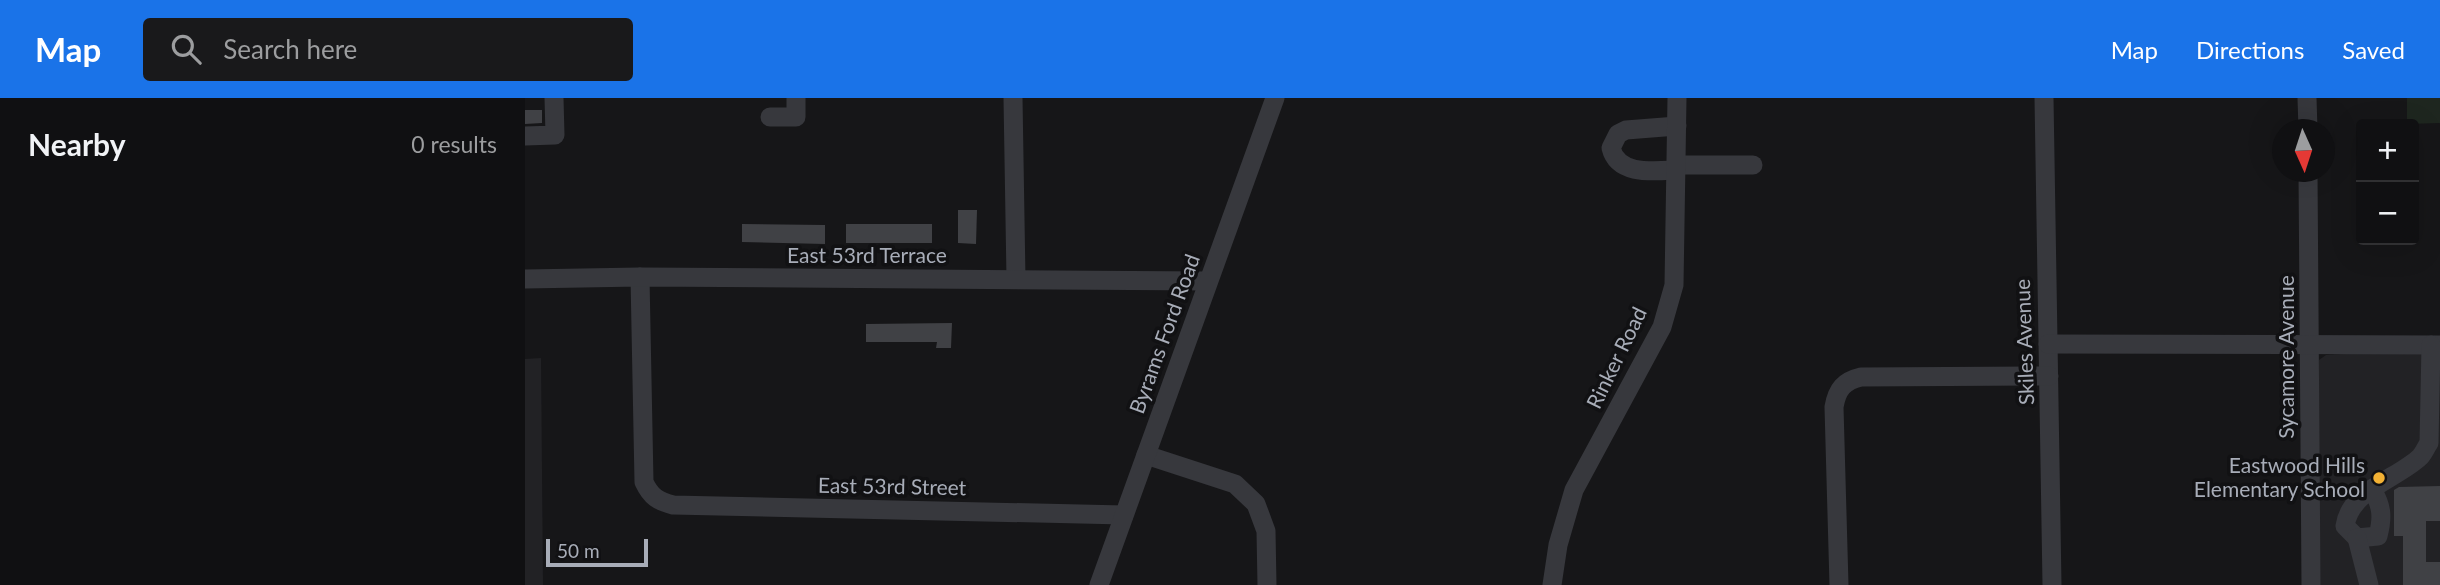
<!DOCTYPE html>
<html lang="en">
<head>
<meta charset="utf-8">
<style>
  :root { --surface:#101012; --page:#19191b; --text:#f1f3f6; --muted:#9c9d9f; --line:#303032; --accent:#1a73e8 }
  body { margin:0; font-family:Lato,sans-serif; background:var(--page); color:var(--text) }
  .controls { position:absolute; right:21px; top:21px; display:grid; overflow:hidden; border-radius:7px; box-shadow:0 7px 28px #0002 }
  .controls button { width:63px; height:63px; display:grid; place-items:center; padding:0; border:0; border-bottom:2px solid var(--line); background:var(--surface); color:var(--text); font:35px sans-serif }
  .compass { position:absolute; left:1747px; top:21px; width:63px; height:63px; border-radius:50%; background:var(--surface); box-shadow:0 7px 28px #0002; rotate:177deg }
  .scale { position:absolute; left:21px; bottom:18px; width:102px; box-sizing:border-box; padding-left:7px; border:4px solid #a8adb8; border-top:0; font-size:19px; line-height:24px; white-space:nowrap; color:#a8adb8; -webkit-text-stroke:5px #111113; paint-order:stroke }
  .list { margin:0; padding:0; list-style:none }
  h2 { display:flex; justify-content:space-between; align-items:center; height:91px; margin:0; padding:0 28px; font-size:30px }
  h2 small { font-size:23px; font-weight:400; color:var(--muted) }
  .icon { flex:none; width:38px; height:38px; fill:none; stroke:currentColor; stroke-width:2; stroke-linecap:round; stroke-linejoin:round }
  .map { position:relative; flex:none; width:1915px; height:487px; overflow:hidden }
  header { display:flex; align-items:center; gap:42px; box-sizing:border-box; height:98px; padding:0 35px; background:var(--accent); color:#fff }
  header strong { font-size:33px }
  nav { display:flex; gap:38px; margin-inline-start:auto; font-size:24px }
  .search { width:490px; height:63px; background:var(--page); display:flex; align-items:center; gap:18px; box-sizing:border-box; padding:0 24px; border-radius:7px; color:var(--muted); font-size:26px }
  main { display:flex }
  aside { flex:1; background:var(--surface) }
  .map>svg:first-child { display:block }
  .built { fill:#222225 }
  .green { fill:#1e261f }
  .building { fill:#404145 }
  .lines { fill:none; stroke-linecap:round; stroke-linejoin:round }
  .minor { stroke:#37383d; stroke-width:19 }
  .poi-dot { fill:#f2b134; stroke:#111113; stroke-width:2.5 }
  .labels { text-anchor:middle; stroke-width:7; stroke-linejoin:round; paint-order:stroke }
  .street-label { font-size:21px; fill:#a8adb8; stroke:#111113 }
  .poi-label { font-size:21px; fill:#a8adb8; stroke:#111113; text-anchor:end }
</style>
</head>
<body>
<header>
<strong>Map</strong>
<div class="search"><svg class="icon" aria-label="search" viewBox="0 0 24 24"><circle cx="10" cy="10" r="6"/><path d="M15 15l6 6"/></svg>Search here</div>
<nav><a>Map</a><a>Directions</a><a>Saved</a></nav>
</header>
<main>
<aside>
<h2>Nearby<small>0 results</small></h2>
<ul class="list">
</ul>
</aside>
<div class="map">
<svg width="1915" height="487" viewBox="0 0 1915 487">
  <rect width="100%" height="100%" fill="#161618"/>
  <!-- built -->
  <g class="built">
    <polygon points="1818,256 1915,256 1915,487 1793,487 1794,262 1801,257"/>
    <polygon points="16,260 18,487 0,487 0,261"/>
  </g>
  <!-- green -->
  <polygon class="green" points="1882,0 1915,0 1915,25 1882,26"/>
  <!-- building -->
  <g class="building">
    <polygon points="0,12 17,12 17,25 0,26"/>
    <polygon points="433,112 452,112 451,146 433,145"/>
    <polygon points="217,126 300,127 300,146 217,144"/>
    <rect x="321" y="126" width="86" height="19"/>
    <polygon points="427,225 426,250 411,250 412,244 341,244 341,226"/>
    <polygon points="1915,388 1915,423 1901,423 1901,464 1915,464 1915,487 1878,487 1878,438 1869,438 1869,392 1874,389"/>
  </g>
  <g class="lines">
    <!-- minor -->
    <g class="minor">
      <polyline points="488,0 491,181"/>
      <polyline points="1519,0 1527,487"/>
      <polyline points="1782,0 1783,32"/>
      <polyline points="245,19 271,19 271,0"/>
      <polyline points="0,38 30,37 29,0"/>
      <polyline points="1151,67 1228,67"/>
      <path d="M1151,72C1129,73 1093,78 1086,50L1093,36L1101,32L1152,28"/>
      <polyline points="1783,74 1786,487"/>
      <path d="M115,179L119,384C126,399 133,403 148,407L599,417"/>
      <polyline points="0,181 115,179 683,183"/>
      <polyline points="1523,246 1915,247"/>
      <polyline points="621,357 710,386 731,406 741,433 742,487"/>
      <path d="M1847,391C1857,408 1858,419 1853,438L1832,440L1820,428C1825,392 1872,381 1895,359C1899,355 1901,349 1904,345L1906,247"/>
      <polyline points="1832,440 1844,487"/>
      <polyline points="574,487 750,0"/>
      <polyline points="1027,487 1033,447 1049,392 1137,229 1149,187 1152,0"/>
      <path d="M1314,487L1309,309C1312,291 1319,283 1336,279L1524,278"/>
    </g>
  </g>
  <!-- markers -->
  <circle class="poi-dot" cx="1854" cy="380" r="7"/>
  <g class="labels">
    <!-- street labels -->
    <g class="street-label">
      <text x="342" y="165">East 53rd Terrace</text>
      <text transform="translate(640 236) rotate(-70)" y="7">Byrams Ford Road</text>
      <text transform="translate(1500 244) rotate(-92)" y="7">Skiles Avenue</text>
      <text transform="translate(1762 259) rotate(-90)" y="7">Sycamore Avenue</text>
      <text transform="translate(1092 260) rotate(-64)" y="7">Rinker Road</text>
      <text transform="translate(367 389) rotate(1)" y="7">East 53rd Street</text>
    </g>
    <!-- poi labels -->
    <g class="poi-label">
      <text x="1840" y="375">Eastwood Hills<tspan x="1840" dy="24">Elementary School</tspan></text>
    </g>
  </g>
</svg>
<div class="controls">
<button>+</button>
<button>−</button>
</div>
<svg class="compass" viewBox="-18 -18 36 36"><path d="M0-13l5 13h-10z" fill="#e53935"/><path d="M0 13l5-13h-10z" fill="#9c9d9f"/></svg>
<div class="scale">50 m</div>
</div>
</main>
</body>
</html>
